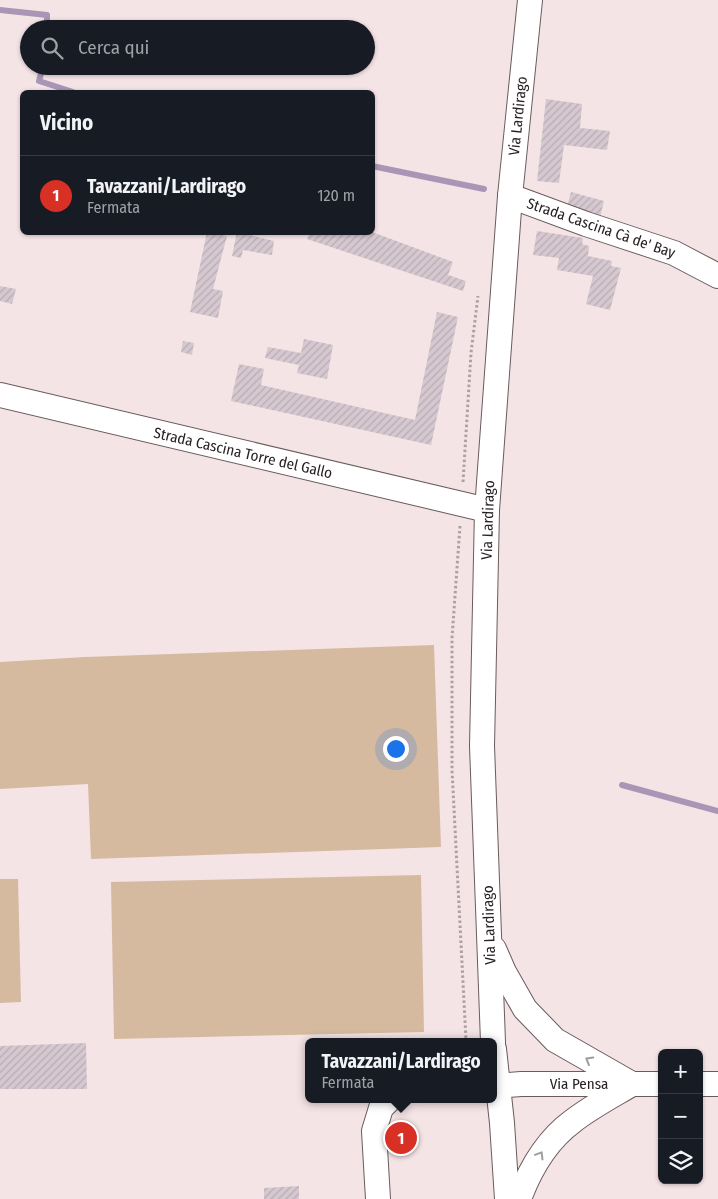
<!DOCTYPE html>
<html lang="it">
<head>
<meta charset="utf-8">
<style>
  :root { --surface:#171b24; --page:#242831; --text:#f1f3f6; --muted:#9ea1a6; --line:#363941; --accent:#d93025 }
  body { margin:0; font-family:"Fira Sans Condensed",sans-serif; background:var(--page); color:var(--text) }
  .controls { position:absolute; right:15px; bottom:15px; display:grid; overflow:hidden; border-radius:8px; box-shadow:0 1px 4px #0004 }
  .controls button { width:45px; height:45px; display:grid; place-items:center; padding:0; border:0; border-bottom:1px solid var(--line); background:var(--surface); color:var(--text); font:25px sans-serif }
  .you { position:absolute; left:395px; top:748px; width:18px; height:18px; margin:-12px; border:4px solid #fff; border-radius:50%; background:#1a73e8; box-shadow:0 0 0 8px #1a73e833 }
  .badge { display:grid; place-items:center; width:32px; height:32px; border-radius:50%; background:var(--accent); color:#fff; font-size:16px; font-weight:700 }
  .pin { position:absolute; translate:-50% -50%; border:2px solid #fff; box-shadow:0 1px 5px #0006 }
  .popup { position:absolute; left:305px; top:1038px; width:192px; height:65px; box-sizing:border-box; display:grid; place-content:center; border-radius:8px; background:var(--surface); filter:drop-shadow(0 1px 4px #0005); font-size:16px; white-space:nowrap; color:var(--muted) }
  .popup b { font-size:19px; color:var(--text) }
  .popup::after { content:''; position:absolute; left:50%; top:100%; margin-left:-10px; border:10px solid transparent; border-top-color:var(--surface) }
  .list { margin:0; padding:0; list-style:none }
  h2 { display:flex; justify-content:space-between; align-items:center; height:65px; margin:0; padding:0 20px; font-size:21px }
  h2 small { font-size:16px; font-weight:400; color:var(--muted) }
  .list li { display:grid; grid-template-columns:32px 1fr auto; gap:15px; align-items:center; box-sizing:border-box; height:80px; padding:0 20px; border-top:1px solid var(--line) }
  .list b { display:block; font-size:19px; white-space:nowrap }
  .list p { margin:0; font-size:16px; white-space:nowrap; color:var(--muted) }
  .list em { font-size:16px; font-style:normal; color:var(--muted) }
  .icon { flex:none; width:28px; height:28px; fill:none; stroke:currentColor; stroke-width:2; stroke-linecap:round; stroke-linejoin:round }
  .map { position:relative; flex:none; width:718px; height:1199px; overflow:hidden }
  .search { position:absolute; background:var(--surface); box-shadow:0 1px 4px #0004; left:20px; top:20px; width:355px; height:55px; display:flex; align-items:center; gap:12px; box-sizing:border-box; padding:0 18px; border-radius:28px; color:var(--muted); font-size:19px }
  .panel { position:absolute; background:var(--surface); box-shadow:0 1px 4px #0004; left:20px; top:90px; width:355px; height:145px; border-radius:8px }
  .map>svg:first-child { display:block }
  .pitch { fill:#d5baa0 }
  .lines { fill:none; stroke-linecap:round; stroke-linejoin:round }
  .stream { stroke:#a995b6; stroke-width:6 }
  .building { fill:url(#building-hatch) }
  .minor-casing { stroke:#6a5b5d; stroke-width:26 }
  .path { stroke:#ada0a1; stroke-width:3; stroke-dasharray:2.5 2.5; stroke-linecap:butt }
  .minor { stroke:#fff; stroke-width:24 }
  .oneway { stroke:#9f9c9c }
  .labels { text-anchor:middle; stroke-width:4.5; stroke-linejoin:round; paint-order:stroke }
  .street-label { font-size:15px; fill:#292223; stroke:#fff }
</style>
</head>
<body>
<div class="map">
<svg width="718" height="1199" viewBox="0 0 718 1199">
  <defs>
    <pattern id="building-hatch" width="6" height="6" patternUnits="userSpaceOnUse" patternTransform="scale(1.25)"><rect width="6" height="6" fill="#d6c8d0"/><path d="M-1 1l2-2M0 6l6-6M5 7l2-2" fill="none" stroke="#b8acb2"/></pattern>
  </defs>
  <rect width="100%" height="100%" fill="#f5e4e6"/>
  <!-- pitch -->
  <g class="pitch">
    <polygon points="434,645 441,847 91,859 88,784 0,789 0,662 85,657"/>
    <polygon points="421,875 424,1032 114,1039 111,882"/>
    <polygon points="0,879 18,879 21,1002 0,1003"/>
  </g>
  <g class="lines">
    <!-- stream -->
    <g class="stream">
      <polyline points="0,10 47,15 47,29"/>
      <polyline points="43,66 39,81 73,92"/>
      <polyline points="372,166 484,189"/>
      <polyline points="622,785 718,811"/>
    </g>
  </g>
  <!-- building -->
  <g class="building">
    <polygon points="546,99 582,104 580,128 610,131 607,150 564,145 559,183 537,181"/>
    <polygon points="571,192 604,201 599,221 566,211"/>
    <polygon points="537,231 583,238 582,244 589,246 588,256 612,261 611,266 621,268 610,310 586,304 593,276 557,270 559,258 533,255"/>
    <polygon points="207,232 227,236 213,289 223,291 218,318 190,312"/>
    <polygon points="237,232 274,241 272,255 243,250 241,258 232,256"/>
    <polygon points="310,232 372,232 453,262 448,275 466,281 463,291 307,239"/>
    <polygon points="0,286 16,289 12,304 0,301"/>
    <polygon points="437,312 458,317 431,445 231,401 239,364 264,369 261,385 415,420"/>
    <polygon points="304,339 333,345 327,379 297,373 299,365 265,358 268,347 301,353"/>
    <polygon points="183,341 194,343 192,355 181,352"/>
    <polygon points="86,1043 87,1089 0,1089 0,1046"/>
    <polygon points="299,1186 299,1199 264,1199 264,1188"/>
  </g>
  <g class="lines">
    <defs>
      <g id="minor">
        <polyline points="510,196 586,224 674,253 718,276"/>
        <polyline points="0,395 487,510"/>
        <polyline points="494,949 504,972 525,1009 555,1040 632,1084"/>
        <polyline points="493,1042 482,746 487,510 510,196 530,0"/>
        <polyline points="494,1049 502,1123 507,1199"/>
        <polyline points="699,1084 718,1084"/>
        <polyline points="494,1086 521,1084 662,1084"/>
        <polyline points="378,1199 374,1131 381,1108 390,1099"/>
        <path d="M519,1199C530,1169 547,1140 573,1121C591,1107 612,1096 632,1084"/>
      </g>
    </defs>
    <!-- minor casing -->
    <use href="#minor" class="minor-casing"/>
    <!-- path -->
    <g class="path">
      <polyline points="463,482 471,353 478,296"/>
      <polyline points="460,526 452,638 452,770 466,1040 470,1041"/>
    </g>
    <!-- minor -->
    <use href="#minor" class="minor"/>
  </g>
  <!-- one-way arrows -->
  <defs><path id="oneway-chevron" d="M-2-3.5L2.5 0L-2 3.5" fill="none" stroke-width="1.6" stroke-linecap="round" stroke-linejoin="round" transform="scale(1.25)"/></defs>
  <g class="oneway">
    <use href="#oneway-chevron" transform="translate(589 1060) rotate(-150)"/>
    <use href="#oneway-chevron" transform="translate(540 1155) rotate(-59)"/>
  </g>
  <g class="labels">
    <!-- street labels -->
    <g class="street-label">
      <text transform="translate(518 116) rotate(-84)" y="5">Via Lardirago</text>
      <text transform="translate(601 228) rotate(19)" y="5">Strada Cascina Cà de' Bay</text>
      <text transform="translate(243 453) rotate(13)" y="5">Strada Cascina Torre del Gallo</text>
      <text transform="translate(488 520) rotate(-88)" y="5">Via Lardirago</text>
      <text transform="translate(489 925) rotate(-92)" y="5">Via Lardirago</text>
      <text x="579" y="1089">Via Pensa</text>
    </g>
  </g>
</svg>
<div class="controls">
<button>+</button>
<button>−</button>
<button><svg class="icon" aria-label="layers" viewBox="0 0 24 24"><path d="M12 4l9 5-9 5-9-5zM3 14l9 5 9-5"/></svg></button>
</div>
<div class="you"></div>
<div class="pin badge" style="left:401px;top:1138px">1</div>
<div class="popup"><b>Tavazzani/Lardirago</b>Fermata</div>
<div class="search"><svg class="icon" aria-label="search" viewBox="0 0 24 24"><circle cx="10" cy="10" r="6"/><path d="M15 15l6 6"/></svg>Cerca qui</div>
<section class="panel">
<h2>Vicino<small></small></h2>
<ul class="list">
<li><span class="badge">1</span><div><b>Tavazzani/Lardirago</b><p>Fermata</p></div><em>120 m</em></li>
</ul>
</section>
</div>
</body>
</html>
